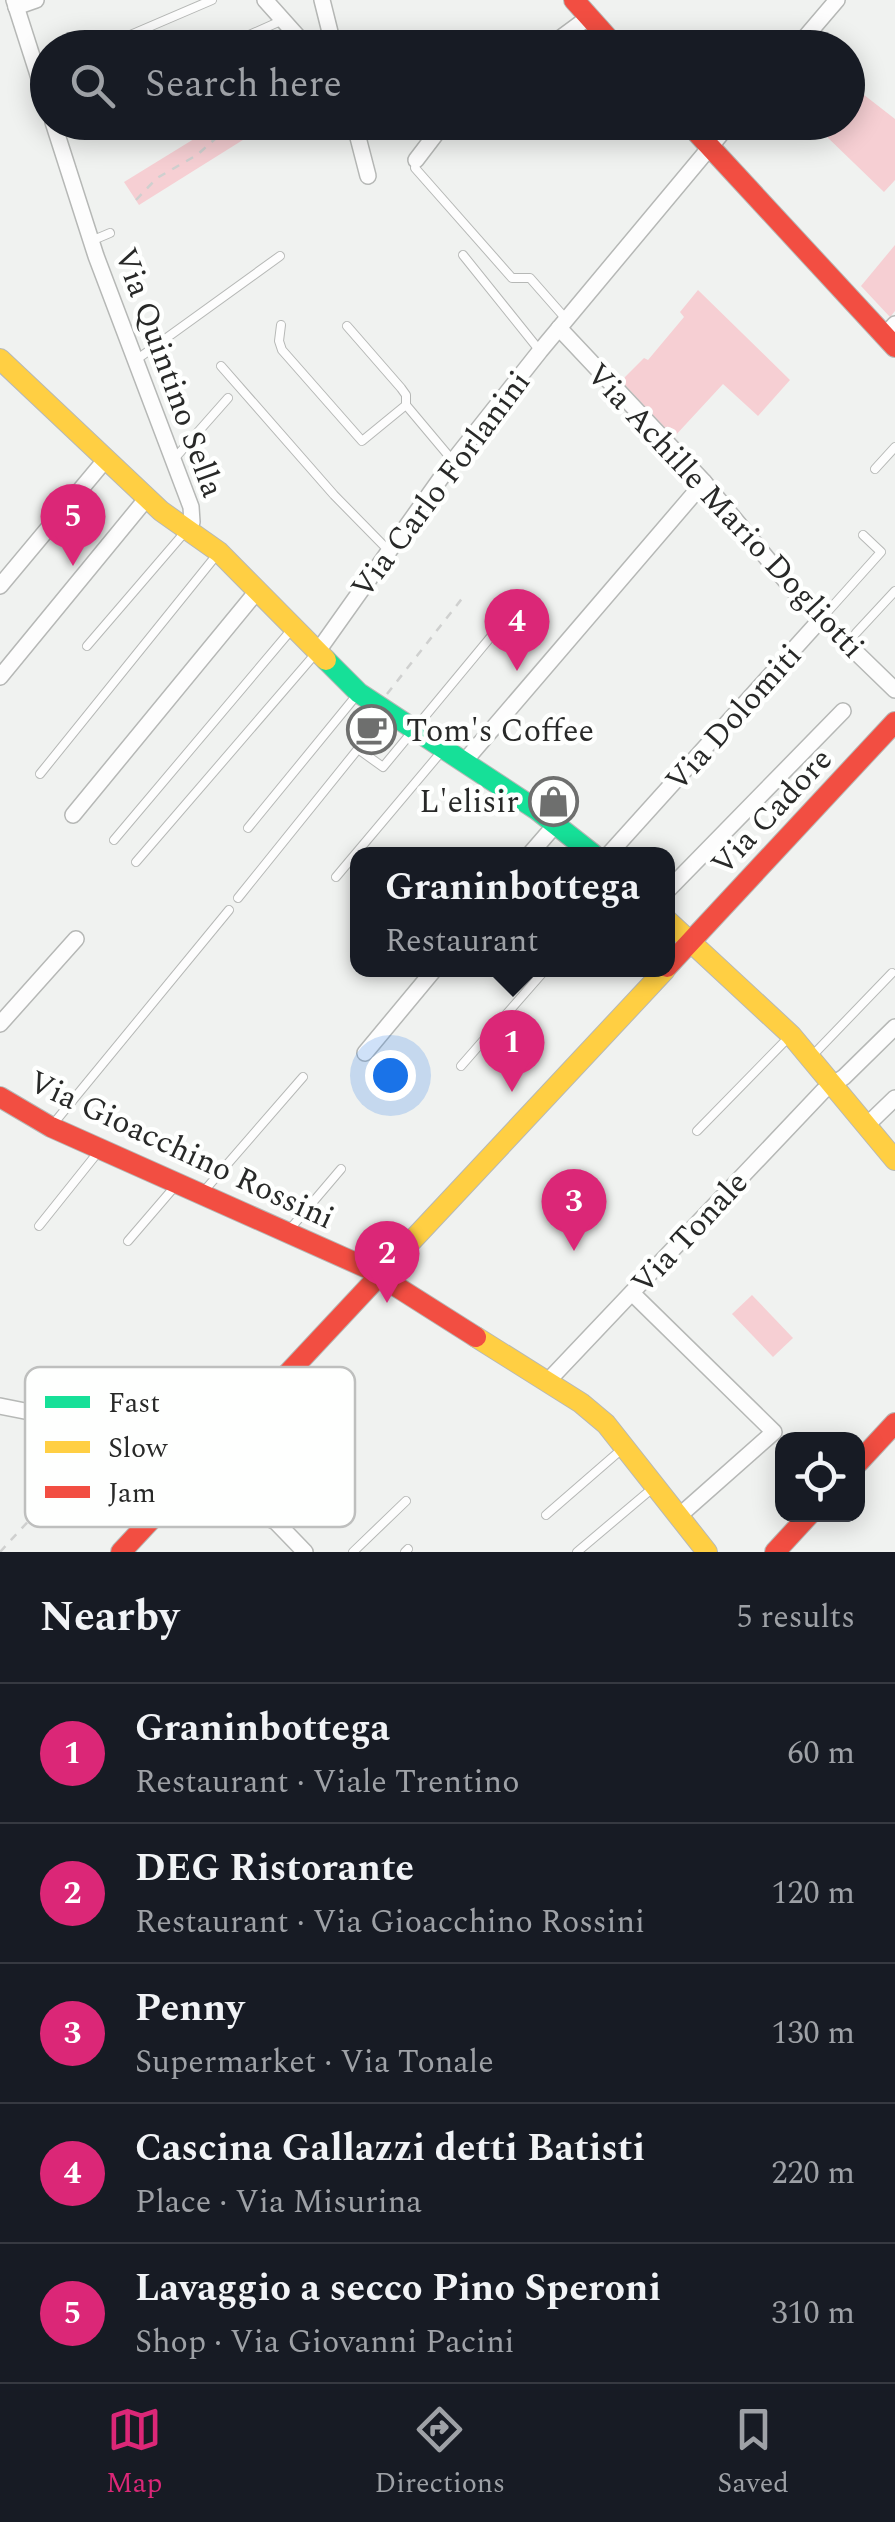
<!DOCTYPE html>
<html lang="en">
<head>
<meta charset="utf-8">
<style>
  :root { --surface:#171b24; --page:#242831; --text:#f1f3f6; --muted:#9ea1a6; --line:#363941; --accent:#db2777 }
  body { margin:0; font-family:Spectral,serif; background:var(--page); color:var(--text) }
  .controls { position:absolute; right:30px; bottom:30px; display:grid; overflow:hidden; border-radius:20px; box-shadow:0 5px 25px #0003 }
  .controls button { width:90px; height:90px; display:grid; place-items:center; padding:0; border:0; border-bottom:2px solid var(--line); background:var(--surface); color:var(--text); font:50px sans-serif }
  .you { position:absolute; left:390px; top:1075px; width:35px; height:35px; margin:-25px; border:8px solid #fff; border-radius:50%; background:#1a73e8; box-shadow:0 0 0 15px #1a73e833 }
  .badge { display:grid; place-items:center; width:65px; height:65px; border-radius:50%; background:var(--accent); color:#fff; font-size:32px; font-weight:700 }
  .pin { position:absolute; translate:-50% -82px; filter:drop-shadow(0 2px 5px #0008) }
  .pin::after { content:''; position:absolute; top:52px; width:35px; height:30px; background:inherit; clip-path:polygon(0 0,100% 0,50% 100%) }
  .popup { position:absolute; left:350px; top:847px; width:325px; height:130px; box-sizing:border-box; display:grid; place-content:center; border-radius:20px; background:var(--surface); filter:drop-shadow(0 2px 8px #0005); font-size:32px; white-space:nowrap; color:var(--muted) }
  .popup b { font-size:38px; color:var(--text) }
  .popup::after { content:''; position:absolute; left:50%; top:100%; margin-left:-20px; border:20px solid transparent; border-top-color:var(--surface) }
  .list { margin:0; padding:0; list-style:none }
  h2 { display:flex; justify-content:space-between; align-items:center; height:130px; margin:0; padding:0 40px; font-size:42px }
  h2 small { font-size:32px; font-weight:400; color:var(--muted) }
  .list li { display:grid; grid-template-columns:65px 1fr auto; gap:30px; align-items:center; box-sizing:border-box; height:140px; padding:0 40px; border-top:2px solid var(--line) }
  .list b { display:block; font-size:38px; white-space:nowrap }
  .list p { margin:0; font-size:32px; white-space:nowrap; color:var(--muted) }
  .list em { font-size:32px; font-style:normal; color:var(--muted) }
  .icon { flex:none; width:55px; height:55px; fill:none; stroke:currentColor; stroke-width:2; stroke-linecap:round; stroke-linejoin:round }
  .map { position:relative; flex:none; width:895px; height:1552px; overflow:hidden }
  .search { position:absolute; background:var(--surface); box-shadow:0 5px 25px #0003; left:30px; right:30px; top:30px; height:110px; display:flex; align-items:center; gap:25px; box-sizing:border-box; padding:0 35px; border-radius:55px; color:var(--muted); font-size:38px }
  .sheet { height:830px; background:var(--surface) }
  nav { display:flex; justify-content:space-around; align-items:center; box-sizing:border-box; height:140px; border-top:2px solid var(--line); background:var(--surface); font-size:28px; color:var(--muted) }
  nav a { display:grid; justify-items:center; gap:5px }
  nav .on { color:var(--accent) }
  .map>svg:first-child { display:block }
  .green { fill:#f6cfd3 }
  .lines { fill:none; stroke-linecap:round; stroke-linejoin:round }
  .lane-casing { stroke:#b6b8b6; stroke-width:10 }
  .street-casing { stroke:#b6b8b6; stroke-width:18 }
  .fast-casing { stroke:#b6b8b6; stroke-width:22 }
  .slow-casing { stroke:#b6b8b6; stroke-width:22 }
  .jam-casing { stroke:#b6b8b6; stroke-width:22 }
  .path { stroke:#cfd0cf; stroke-width:2.5; stroke-dasharray:8 8; stroke-linecap:butt }
  .lane { stroke:#fdfdfd; stroke-width:8 }
  .street { stroke:#fdfdfd; stroke-width:15 }
  .fast { stroke:#16e098; stroke-width:20 }
  .slow { stroke:#ffcf43; stroke-width:20 }
  .jam { stroke:#f24e42; stroke-width:20 }
  .labels { text-anchor:middle; stroke-width:9; stroke-linejoin:round; paint-order:stroke }
  .street-label { font-size:32px; fill:#282928; stroke:#fefffe }
  .poi-label { font-size:32px; fill:#282928; stroke:#fefffe; text-anchor:start }
  .key { fill:#fefffe; stroke:#bebfbe; stroke-width:2.5 }
  .key-label { font-size:28px; fill:#282928 }
</style>
</head>
<body>
<div class="map">
<svg width="895" height="1552" viewBox="0 0 895 1552">
  <rect width="100%" height="100%" fill="#f0f2f0"/>
  <!-- green -->
  <g class="green">
    <polygon points="859,91 895,119 895,180 884,192 824,134 833,123 848,122 848,105"/>
    <polygon points="213,123 270,123 139,205 124,182 215,126"/>
    <polygon points="895,245 895,311 890,317 861,286"/>
    <polygon points="698,290 790,380 758,416 723,384 674,437 621,381 644,358 648,360 684,317 680,312"/>
    <polygon points="752,1295 793,1338 773,1357 732,1314"/>
    <polygon points="229,1469 248,1492 240,1500 211,1487"/>
  </g>
  <g class="lines">
    <defs>
      <g id="lane">
        <polyline points="100,48 212,0"/>
        <polyline points="220,48 283,20"/>
        <polyline points="416,160 415,168 512,278 530,278 566,319"/>
        <polyline points="91,241 110,233"/>
        <polyline points="463,255 540,351"/>
        <polyline points="281,325 279,341 282,350 362,441 406,405"/>
        <polyline points="347,326 401,388 406,395 406,405 453,461"/>
        <polyline points="136,360 280,256"/>
        <polyline points="221,366 334,495 389,551"/>
        <polyline points="175,458 228,398"/>
        <polyline points="875,469 895,447"/>
        <polyline points="821,619 881,552 863,535"/>
        <polyline points="856,633 895,591"/>
        <polyline points="87,646 185,532"/>
        <polyline points="40,774 219,552"/>
        <polyline points="248,828 356,696"/>
        <polyline points="114,840 292,629"/>
        <polyline points="136,862 316,653"/>
        <polyline points="336,877 442,751"/>
        <polyline points="238,898 358,749 383,767 518,604"/>
        <polyline points="812,1056 892,973"/>
        <polyline points="461,1066 545,970"/>
        <polyline points="54,1123 229,910"/>
        <polyline points="697,1131 788,1038"/>
        <polyline points="204,1191 303,1077"/>
        <polyline points="39,1226 99,1151"/>
        <polyline points="290,1229 341,1169"/>
        <polyline points="128,1241 177,1184"/>
        <polyline points="546,1515 622,1449"/>
        <polyline points="281,1526 333,1468"/>
        <polyline points="353,1552 406,1501"/>
        <polyline points="405,1552 408,1549"/>
        <polyline points="577,1552 654,1487"/>
      </g>
      <g id="street">
        <polyline points="14,0 48,106"/>
        <polyline points="265,0 308,48"/>
        <polyline points="322,0 334,48"/>
        <polyline points="16,7 36,0"/>
        <polyline points="547,48 589,17"/>
        <polyline points="796,48 837,0"/>
        <polyline points="53,122 96,256 191,507 192,522 188,530"/>
        <polyline points="354,122 368,176"/>
        <polyline points="416,160 445,122"/>
        <polyline points="559,328 704,482 799,597 895,690"/>
        <polyline points="885,335 895,324"/>
        <polyline points="0,586 106,459"/>
        <polyline points="318,651 453,461 540,351 731,122"/>
        <polyline points="0,677 147,498"/>
        <polyline points="464,762 704,482"/>
        <polyline points="73,815 258,590"/>
        <polyline points="530,854 556,824"/>
        <polyline points="609,854 821,619"/>
        <polyline points="667,891 843,711"/>
        <polyline points="0,1024 76,939"/>
        <polyline points="365,1053 434,970"/>
        <polyline points="867,1125 895,1098"/>
        <polyline points="632,1293 774,1432 679,1516"/>
        <polyline points="547,1382 823,1091 844,1077 895,1027"/>
        <polyline points="0,1406 55,1417 170,1474 241,1505 276,1522 305,1552"/>
        <polyline points="223,1443 276,1522"/>
      </g>
      <polyline id="fast" points="326,660 359,693 537,810 593,854"/>
      <g id="slow">
        <polyline points="0,359 161,511 219,552 326,660"/>
        <polyline points="667,920 791,1035 895,1160"/>
        <polyline points="406,1247 665,970"/>
        <polyline points="476,1337 581,1403 606,1424 707,1552"/>
      </g>
      <g id="jam">
        <polyline points="574,0 617,48"/>
        <polyline points="687,122 895,347"/>
        <polyline points="667,967 895,722"/>
        <polyline points="0,1097 51,1127 367,1268 476,1337"/>
        <polyline points="858,1463 895,1423"/>
        <polyline points="121,1552 406,1247"/>
        <polyline points="775,1552 810,1514"/>
      </g>
    </defs>
    <!-- lane casing -->
    <use href="#lane" class="lane-casing"/>
    <!-- street casing -->
    <use href="#street" class="street-casing"/>
    <!-- fast casing -->
    <use href="#fast" class="fast-casing"/>
    <!-- slow casing -->
    <use href="#slow" class="slow-casing"/>
    <!-- jam casing -->
    <use href="#jam" class="jam-casing"/>
    <!-- path -->
    <g class="path">
      <polyline points="136,200 157,178 197,155 234,122"/>
      <polyline points="387,694 464,596"/>
      <polyline points="0,1552 34,1515"/>
    </g>
    <!-- lane -->
    <use href="#lane" class="lane"/>
    <!-- street -->
    <use href="#street" class="street"/>
    <!-- fast -->
    <use href="#fast" class="fast"/>
    <!-- slow -->
    <use href="#slow" class="slow"/>
    <!-- jam -->
    <use href="#jam" class="jam"/>
  </g>
  <!-- icons -->
  <defs>
    <symbol id="cafe-ring" viewBox="-11 -11 22 22"><circle r="9.5" fill="#fefffe" stroke="#6e6f6e" stroke-width="1.5"/><path d="M-5.5-4.5H6V0H3Q3 3.5 0 3.5H-2.5Q-5.5 3.5-5.5 0ZM3-3.2v2h1.7v-2ZM-6 4.5H4V6H-6Z" fill="#6e6f6e"/></symbol>
    <symbol id="shop-ring" viewBox="-11 -11 22 22"><circle r="9.5" fill="#fefffe" stroke="#6e6f6e" stroke-width="1.5"/><path d="M-5-2.5h2.3a2.7 3.5 0 0 1 5.4 0H5L5.5 6h-11ZM-1.5-2.5h3a1.5 2.3 0 0 0-3 0Z" fill="#6e6f6e"/></symbol>
  </defs>
  <g fill-rule="evenodd">
    <use href="#cafe-ring" x="344" y="702" width="55" height="55"/>
    <use href="#shop-ring" x="526" y="774" width="55" height="55"/>
  </g>
  <g class="labels">
    <!-- street labels -->
    <g class="street-label">
      <text transform="translate(170 372) rotate(70)" y="11">Via Quintino Sella</text>
      <text transform="translate(440 484) rotate(-53)" y="11">Via Carlo Forlanini</text>
      <text transform="translate(726 510) rotate(47)" y="11">Via Achille Mario Dogliotti</text>
      <text transform="translate(733 717) rotate(-48)" y="11">Via Dolomiti</text>
      <text transform="translate(771 811) rotate(-47)" y="11">Via Cadore</text>
      <text transform="translate(182 1149) rotate(25)" y="11">Via Gioacchino Rossini</text>
      <text transform="translate(689 1232) rotate(-47)" y="11">Via Tonale</text>
    </g>
    <!-- poi labels -->
    <g class="poi-label">
      <text x="406" y="741">Tom's Coffee</text>
      <text x="519" y="812" text-anchor="end">L'elisir</text>
    </g>
  </g>
  <!-- legend -->
  <rect x="25" y="1367" width="330" height="160" rx="15" class="key"/>
  <rect x="45" y="1396" width="45" height="12" fill="#16e098"/>
  <rect x="45" y="1441" width="45" height="12" fill="#ffcf43"/>
  <rect x="45" y="1486" width="45" height="12" fill="#f24e42"/>
  <g class="key-label">
    <text x="108" y="1412">Fast</text>
    <text x="108" y="1457">Slow</text>
    <text x="108" y="1502">Jam</text>
  </g>
</svg>
<div class="controls">
<button><svg class="icon" aria-label="locate" viewBox="0 0 24 24"><circle cx="12" cy="12" r="6"/><path d="M12 2v4M12 18v4M2 12h4M18 12h4"/></svg></button>
</div>
<div class="you"></div>
<div class="pin badge" style="left:512px;top:1092px">1</div>
<div class="popup"><b>Graninbottega</b>Restaurant</div>
<div class="pin badge" style="left:387px;top:1303px">2</div>
<div class="pin badge" style="left:574px;top:1251px">3</div>
<div class="pin badge" style="left:517px;top:671px">4</div>
<div class="pin badge" style="left:73px;top:566px">5</div>
<div class="search"><svg class="icon" aria-label="search" viewBox="0 0 24 24"><circle cx="10" cy="10" r="6"/><path d="M15 15l6 6"/></svg>Search here</div>
</div>
<section class="sheet">
<h2>Nearby<small>5 results</small></h2>
<ul class="list">
<li><span class="badge">1</span><div><b>Graninbottega</b><p>Restaurant · Viale Trentino</p></div><em>60 m</em></li>
<li><span class="badge">2</span><div><b>DEG Ristorante</b><p>Restaurant · Via Gioacchino Rossini</p></div><em>120 m</em></li>
<li><span class="badge">3</span><div><b>Penny</b><p>Supermarket · Via Tonale</p></div><em>130 m</em></li>
<li><span class="badge">4</span><div><b>Cascina Gallazzi detti Batisti</b><p>Place · Via Misurina</p></div><em>220 m</em></li>
<li><span class="badge">5</span><div><b>Lavaggio a secco Pino Speroni</b><p>Shop · Via Giovanni Pacini</p></div><em>310 m</em></li>
</ul>
</section>
<nav>
<a class="on"><svg class="icon" aria-label="map" viewBox="0 0 24 24"><path d="M3 6l6-2 6 2 6-2v14l-6 2-6-2-6 2zM9 4v14M15 6v14"/></svg>Map</a>
<a><svg class="icon" aria-label="directions" viewBox="0 0 24 24"><path d="M12 3l9 9-9 9-9-9zM9 14v-3h6M13 9l2 2-2 2"/></svg>Directions</a>
<a><svg class="icon" aria-label="saved" viewBox="0 0 24 24"><path d="M7 4h10v16l-5-4-5 4z"/></svg>Saved</a>
</nav>
</body>
</html>
